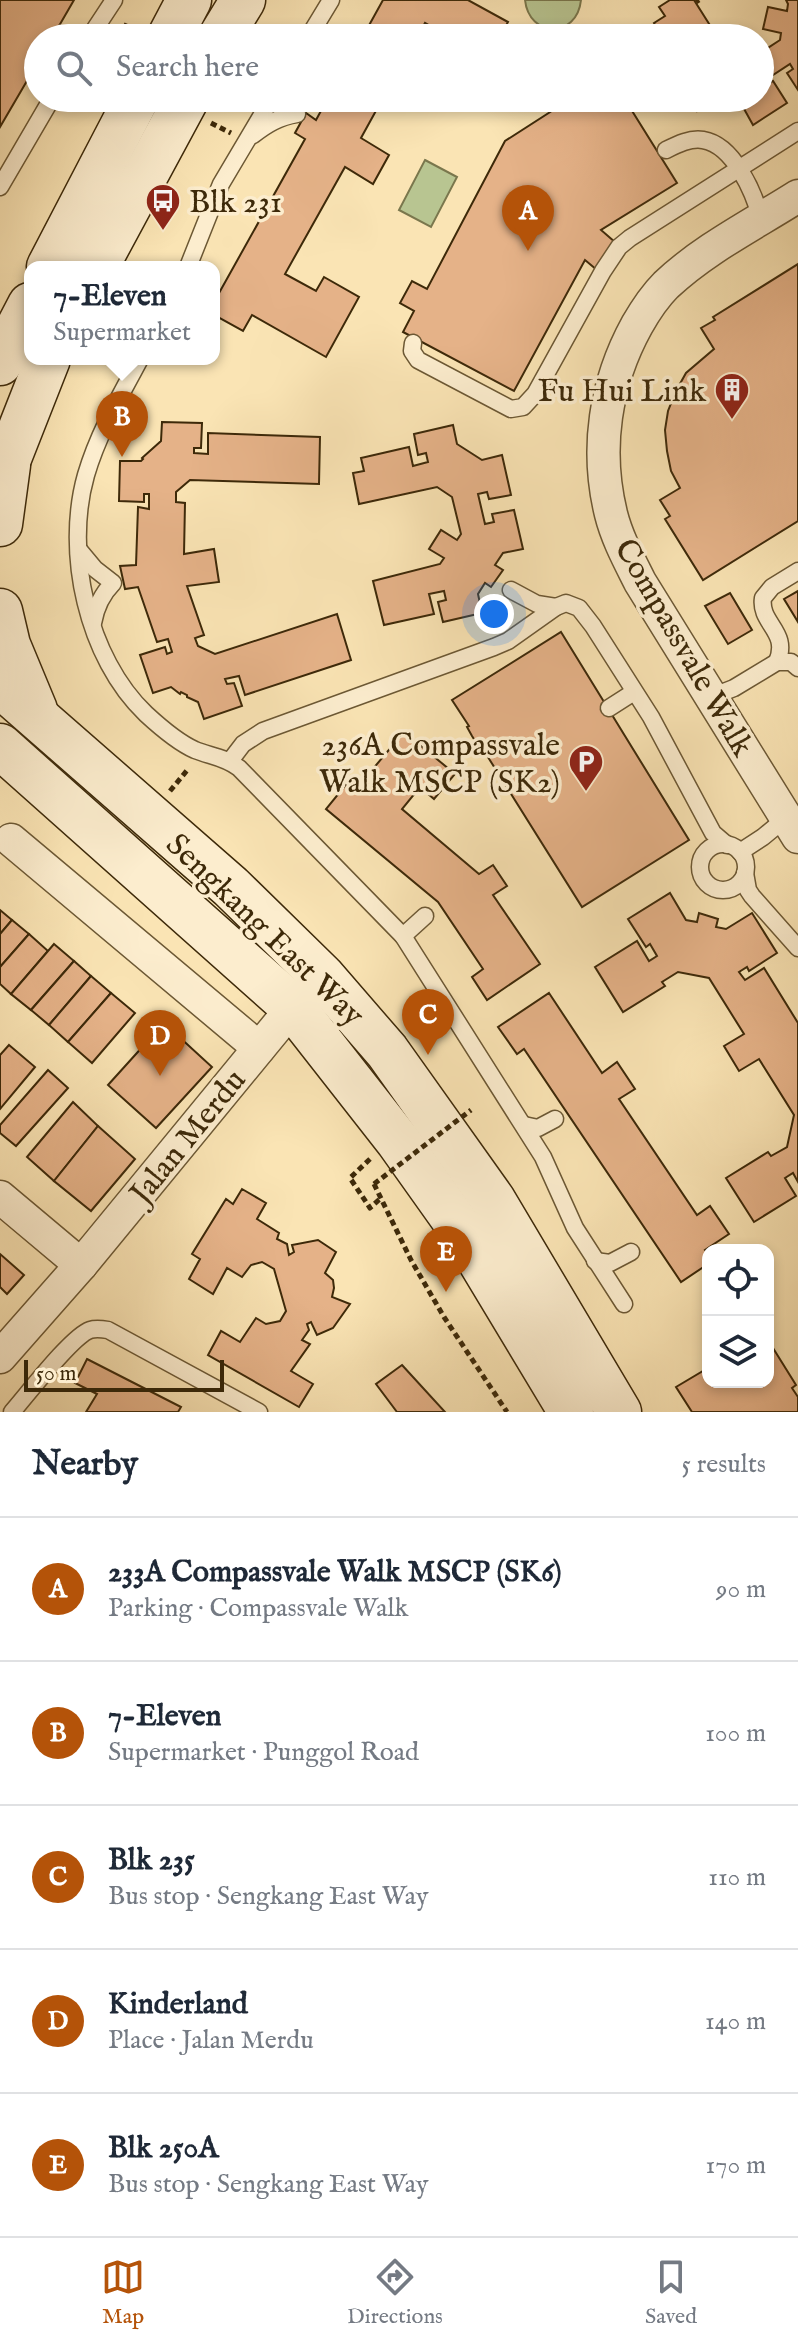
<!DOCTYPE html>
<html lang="en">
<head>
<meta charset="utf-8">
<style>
  :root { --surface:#fff; --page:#f6f6f7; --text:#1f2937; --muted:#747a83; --line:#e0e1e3; --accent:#b45309 }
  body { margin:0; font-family:"IM FELL English",serif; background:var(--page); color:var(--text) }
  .controls { position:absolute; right:24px; bottom:24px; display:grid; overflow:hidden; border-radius:16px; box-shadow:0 4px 12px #0003 }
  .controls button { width:72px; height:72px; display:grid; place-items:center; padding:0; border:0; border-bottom:2px solid var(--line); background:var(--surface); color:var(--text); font:40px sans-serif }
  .scale { position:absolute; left:24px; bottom:20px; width:200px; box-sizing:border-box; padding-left:8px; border:4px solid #3d2909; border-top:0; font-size:22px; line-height:28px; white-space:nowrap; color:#3d2909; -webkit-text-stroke:6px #fcedce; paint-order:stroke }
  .you { position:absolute; left:494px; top:614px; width:28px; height:28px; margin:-20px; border:6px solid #fff; border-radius:50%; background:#1a73e8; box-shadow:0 0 0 12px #1a73e833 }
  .badge { display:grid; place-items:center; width:52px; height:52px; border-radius:50%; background:var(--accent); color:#fff; font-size:26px; font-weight:700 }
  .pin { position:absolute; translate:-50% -66px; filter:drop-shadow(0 2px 4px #0008) }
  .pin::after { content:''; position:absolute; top:42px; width:28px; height:24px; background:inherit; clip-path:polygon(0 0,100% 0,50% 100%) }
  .popup { position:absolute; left:24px; top:261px; width:196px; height:104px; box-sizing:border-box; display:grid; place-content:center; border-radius:16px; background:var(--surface); filter:drop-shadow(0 2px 6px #0005); font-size:26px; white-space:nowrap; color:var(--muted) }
  .popup b { font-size:30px; color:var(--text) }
  .popup::after { content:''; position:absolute; left:50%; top:100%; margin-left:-16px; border:16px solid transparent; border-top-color:var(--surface) }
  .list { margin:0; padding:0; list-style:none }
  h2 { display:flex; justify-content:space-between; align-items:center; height:104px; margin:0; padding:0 32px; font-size:34px }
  h2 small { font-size:26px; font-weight:400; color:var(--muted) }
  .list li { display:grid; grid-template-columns:52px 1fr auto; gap:24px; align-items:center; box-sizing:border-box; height:144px; padding:0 32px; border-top:2px solid var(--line) }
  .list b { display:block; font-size:30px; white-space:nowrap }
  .list p { margin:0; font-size:26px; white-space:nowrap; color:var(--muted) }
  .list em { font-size:26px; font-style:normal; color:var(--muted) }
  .icon { flex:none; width:44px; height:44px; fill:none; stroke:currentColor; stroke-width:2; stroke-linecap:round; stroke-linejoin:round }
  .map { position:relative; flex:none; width:798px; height:1412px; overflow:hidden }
  .search { position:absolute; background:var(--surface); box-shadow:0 4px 12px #0003; left:24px; right:24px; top:24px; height:88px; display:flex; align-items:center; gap:20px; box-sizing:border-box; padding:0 28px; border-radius:44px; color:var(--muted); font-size:30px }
  .sheet { height:824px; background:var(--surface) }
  nav { display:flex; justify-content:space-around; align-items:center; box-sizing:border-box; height:112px; border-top:2px solid var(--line); background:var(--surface); font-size:22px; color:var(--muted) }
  nav a { display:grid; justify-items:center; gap:4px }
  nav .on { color:var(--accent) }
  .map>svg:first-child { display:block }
  .green { fill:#b8c591; stroke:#7a774d; stroke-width:2 }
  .building { fill:#e5b288; stroke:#3d2909; stroke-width:2 }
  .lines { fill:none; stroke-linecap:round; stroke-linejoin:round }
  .service-casing { stroke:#6c5834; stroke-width:19 }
  .minor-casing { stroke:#6c5834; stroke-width:35 }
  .secondary-casing { stroke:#3d2909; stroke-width:47 }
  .path { stroke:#3d2909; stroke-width:5; stroke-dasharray:6 4; stroke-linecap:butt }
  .service { stroke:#fcedce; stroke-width:16 }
  .minor { stroke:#fcedce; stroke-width:32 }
  .secondary { stroke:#fcedce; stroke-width:44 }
  .path-bridge { stroke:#3d2909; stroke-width:5; stroke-dasharray:6 4; stroke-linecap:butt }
  .labels { text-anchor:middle; stroke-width:7; stroke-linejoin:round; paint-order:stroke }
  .poi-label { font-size:32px; fill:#3d2909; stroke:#fcedce; text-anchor:end }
  .street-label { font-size:32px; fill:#3d2909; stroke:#fcedce }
</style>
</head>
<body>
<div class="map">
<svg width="798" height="1412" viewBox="0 0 798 1412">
  <rect width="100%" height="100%" fill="#fae4b4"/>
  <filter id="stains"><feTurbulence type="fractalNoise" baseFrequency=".0025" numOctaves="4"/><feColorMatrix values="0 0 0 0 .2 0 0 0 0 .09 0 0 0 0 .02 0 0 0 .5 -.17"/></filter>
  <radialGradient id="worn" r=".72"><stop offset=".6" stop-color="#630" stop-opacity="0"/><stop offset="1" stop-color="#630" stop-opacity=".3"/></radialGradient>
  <!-- green -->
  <g class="green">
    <path d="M525,0H581C577,39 529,38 525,0Z"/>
    <polygon points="425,160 457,177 431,227 399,210"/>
  </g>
  <!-- building -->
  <g class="building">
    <polygon points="0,0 74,0 52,38 38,38 38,62 0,127"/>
    <polygon points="383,0 468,0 508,22 499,38 451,38 425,23 417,38 362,38"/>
    <polygon points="670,0 694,0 718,38 663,38 654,23 665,16 659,7"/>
    <polygon points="786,0 798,0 798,90 787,73 793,69 790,64 764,81 767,85 773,81 787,103 753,125 743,107 731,107 731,104 724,105 713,101 697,111 689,98 760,98 760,53 780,40 781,33 763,29 768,7 787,11 788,4"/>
    <polygon points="328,98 383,98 361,138 389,155 373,184 345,167 285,274 316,291 324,277 359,297 326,357 252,315 243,331 214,315 214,302 305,139 295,133 306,113 316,120"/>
    <polygon points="572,98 624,98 677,183 601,230 616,243 597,270 585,260 514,391 403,332 414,311 400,303 412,281 427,289 505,141"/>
    <polygon points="798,264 798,521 703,580 665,519 670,516 660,500 680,488 671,471 667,451 665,430 668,411 676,391 686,373 714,349 701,328 715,320 713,317"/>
    <polygon points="162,422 202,423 201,448 194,448 194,453 208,454 208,433 320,437 319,484 190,480 176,492 176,502 185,503 184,554 214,549 219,582 187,586 204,635 195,638 198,646 215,654 337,614 351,660 245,695 239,676 225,679 227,684 234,683 242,706 204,719 198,702 187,697 187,695 181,692 180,694 171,687 153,693 140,655 165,647 167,654 172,652 168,639 157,642 138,587 125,589 120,566 136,565 138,507 149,509 149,494 144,494 144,502 119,501 120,461 141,461 143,459 142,458 161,441"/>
    <polygon points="453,425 457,444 482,460 502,455 511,495 489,499 487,492 478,494 485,524 494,522 492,514 514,510 523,549 503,553 495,565 503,570 491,587 485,583 478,594 482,613 443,622 438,602 446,600 444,591 429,594 434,614 384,625 373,581 440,564 444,558 429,549 441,530 457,540 461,534 452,497 437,487 359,504 353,473 364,471 361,458 409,447 413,466 428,462 426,453 418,455 414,434"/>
    <polygon points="798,591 798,622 784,599"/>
    <polygon points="730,593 752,630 728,644 705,606"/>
    <polygon points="561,632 689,840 582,907 481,746 479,747 472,736 467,727 469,726 452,700"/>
    <polygon points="404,732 455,774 434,799 420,787 402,809 479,874 493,865 507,886 493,895 540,964 487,1000 472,977 483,969 438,902 326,809 353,776 361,783"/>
    <polygon points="670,893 686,920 697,922 699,913 718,919 716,927 726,929 752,913 777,953 749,971 747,967 739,972 745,980 764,968 798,1023 798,1182 793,1173 785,1178 796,1196 754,1222 726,1178 768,1152 771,1156 787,1147 794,1115 759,1059 739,1071 724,1046 744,1034 709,978 678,972 662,982 665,986 623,1012 595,967 637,941 649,961 657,956 650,944 646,947 628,919"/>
    <polygon points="0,910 12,920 0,934"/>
    <polygon points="12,920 29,934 0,967 0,934"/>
    <polygon points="29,934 48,951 11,994 0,984 0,967"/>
    <polygon points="54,944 74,961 31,1010 11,994"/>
    <polygon points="74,961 91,976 49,1025 31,1010"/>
    <polygon points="91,976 111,993 68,1042 49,1025"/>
    <polygon points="111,993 135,1013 92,1063 68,1042"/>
    <polygon points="549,993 602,1073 617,1062 635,1089 619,1099 697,1215 710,1206 729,1234 705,1250 708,1254 708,1264 681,1282 524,1049 517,1054 498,1027"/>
    <polygon points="164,1023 212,1067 156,1128 108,1085"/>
    <polygon points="9,1045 35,1067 0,1109 0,1055"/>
    <polygon points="48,1070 68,1088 16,1146 0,1133 0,1125"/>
    <polygon points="73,1102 98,1126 54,1181 27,1157"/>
    <polygon points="98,1126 135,1159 91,1211 54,1181"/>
    <polygon points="242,1189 266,1203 257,1219 279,1233 277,1239 287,1244 289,1255 294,1252 292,1245 318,1240 336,1252 325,1273 333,1280 334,1288 332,1297 350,1304 333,1328 317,1335 311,1322 307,1324 309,1330 302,1340 310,1344 291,1371 313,1384 299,1407 208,1355 221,1331 240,1342 256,1318 266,1324 280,1321 286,1311 274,1269 262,1262 251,1265 242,1277 227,1268 213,1294 189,1279 200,1259 192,1254 226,1199 233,1204"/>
    <polygon points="0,1254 24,1275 7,1294 0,1287"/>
    <polygon points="768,1340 796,1385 792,1388 798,1397 798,1412 692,1412 676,1387 708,1368 708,1382 768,1382"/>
    <polygon points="87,1359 181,1407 178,1412 86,1412 97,1394 75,1383"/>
    <polygon points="402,1365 445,1412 397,1412 376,1384"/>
  </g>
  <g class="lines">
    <defs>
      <g id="service">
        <polyline points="89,38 114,0"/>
        <polyline points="308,38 331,0"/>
        <path d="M253,135C267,124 279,117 297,114L290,98"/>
        <path d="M666,150C678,144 690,138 703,140C734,145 754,193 761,219"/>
        <polyline points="0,187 52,98"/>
        <polyline points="188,267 221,184 272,98"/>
        <polyline points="413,343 412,351 418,360 511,409 523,407 535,394 603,271 619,247 630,238 798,131"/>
        <path d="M140,359C120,396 98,434 86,475C64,552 87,658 146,714C159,726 177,742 195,750C210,756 225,757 239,768L403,936L543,1157L575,1228L624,1304"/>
        <path d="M80,551L95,569L113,583C102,594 96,606 93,623"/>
        <polyline points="511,590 537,604 556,607"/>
        <path d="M777,662C790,631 759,624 763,598L772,587L798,571"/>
        <polyline points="711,697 734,688 777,662 791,662 798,668"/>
        <polyline points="609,708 634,692"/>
        <polyline points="230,761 243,744 263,731 494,647 508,641 556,607 566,603 579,608 593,626 651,717 713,833 727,845"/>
        <circle cx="723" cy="867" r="23"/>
        <polyline points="740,852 763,837 786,818"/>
        <polyline points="745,873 748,890 752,896 798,948"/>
        <polyline points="403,936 425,916"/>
        <polyline points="524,1125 538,1128 555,1119"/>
        <polyline points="595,1261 610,1263 631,1252"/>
        <path d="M12,1412C27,1395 72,1336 90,1330C96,1328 102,1329 108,1330L259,1412"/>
      </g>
      <g id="minor">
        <path d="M798,196C754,224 704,249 666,285C655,296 645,311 637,325C605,383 595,449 611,514C617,538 629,560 640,582L798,837"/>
        <polyline points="11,840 259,1048"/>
        <polyline points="0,1197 81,1265"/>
        <polyline points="0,1357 81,1265 293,1007"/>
      </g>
      <g id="secondary">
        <polyline points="169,38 189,0"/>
        <polyline points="220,38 243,0"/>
        <polyline points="49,267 137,98"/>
        <polyline points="96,267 187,98"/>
        <polyline points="0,363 30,305"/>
        <polyline points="0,481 48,359"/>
        <polyline points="0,524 8,465"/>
        <polyline points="0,611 8,645 35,710"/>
        <polyline points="0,685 231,887 322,976 387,1051 493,1200 619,1412"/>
        <polyline points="0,746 293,1007 398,1141 462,1231 571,1412"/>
      </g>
    </defs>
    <!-- service casing -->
    <use href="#service" class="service-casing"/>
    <!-- minor casing -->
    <use href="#minor" class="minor-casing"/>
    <!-- secondary casing -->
    <use href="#secondary" class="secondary-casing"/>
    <!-- path -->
    <g class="path">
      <polyline points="696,2 699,0"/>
      <polyline points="120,38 128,21"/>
      <polyline points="89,109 94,98"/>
      <polyline points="211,123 231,133"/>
      <polyline points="170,791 189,768"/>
      <polyline points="370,1159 350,1178 370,1208 381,1198"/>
      <polyline points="374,1184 411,1260 444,1317 507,1412"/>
    </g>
    <!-- service -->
    <use href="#service" class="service"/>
    <!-- minor -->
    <use href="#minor" class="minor"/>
    <!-- secondary -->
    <use href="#secondary" class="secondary"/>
    <!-- path-bridge -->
    <polyline class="path-bridge" points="374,1184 471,1110"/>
  </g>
  <!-- icons -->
  <defs>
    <symbol id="bus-pin" viewBox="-11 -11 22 30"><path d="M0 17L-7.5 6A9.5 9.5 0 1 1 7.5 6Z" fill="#8f2418" stroke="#fcedce"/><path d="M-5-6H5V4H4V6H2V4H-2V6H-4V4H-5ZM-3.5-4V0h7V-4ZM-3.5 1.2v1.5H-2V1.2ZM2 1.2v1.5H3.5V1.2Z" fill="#fff"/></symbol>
    <symbol id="building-pin" viewBox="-11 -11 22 30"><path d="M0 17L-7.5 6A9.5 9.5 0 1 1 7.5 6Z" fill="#8f2418" stroke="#fcedce"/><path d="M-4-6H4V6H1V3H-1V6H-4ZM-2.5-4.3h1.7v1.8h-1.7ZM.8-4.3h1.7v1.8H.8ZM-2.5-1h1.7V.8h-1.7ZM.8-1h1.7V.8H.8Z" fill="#fff"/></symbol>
    <symbol id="parking-pin" viewBox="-11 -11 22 30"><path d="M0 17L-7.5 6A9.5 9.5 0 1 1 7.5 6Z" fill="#8f2418" stroke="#fcedce"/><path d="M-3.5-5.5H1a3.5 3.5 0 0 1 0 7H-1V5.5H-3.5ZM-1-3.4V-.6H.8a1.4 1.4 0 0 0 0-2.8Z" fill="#fff"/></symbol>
  </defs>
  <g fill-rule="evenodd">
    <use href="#bus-pin" x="143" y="181" width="40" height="54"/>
    <use href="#building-pin" x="712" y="370" width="40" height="54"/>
    <use href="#parking-pin" x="566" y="742" width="40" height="54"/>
  </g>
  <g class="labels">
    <!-- poi labels -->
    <g class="poi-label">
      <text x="189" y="212" text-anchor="start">Blk 231</text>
      <text x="706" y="401">Fu Hui Link</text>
      <text x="560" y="755">236A Compassvale<tspan x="560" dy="37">Walk MSCP (SK2)</tspan></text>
    </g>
    <!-- street labels -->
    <g class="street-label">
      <text transform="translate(685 647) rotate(60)" y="11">Compassvale Walk</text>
      <text transform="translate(266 929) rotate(44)" y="11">Sengkang East Way</text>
      <text transform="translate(187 1136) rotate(-51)" y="11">Jalan Merdu</text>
    </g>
  </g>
  <rect width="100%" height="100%" filter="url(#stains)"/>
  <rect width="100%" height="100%" fill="url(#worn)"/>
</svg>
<div class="controls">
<button><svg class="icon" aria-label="locate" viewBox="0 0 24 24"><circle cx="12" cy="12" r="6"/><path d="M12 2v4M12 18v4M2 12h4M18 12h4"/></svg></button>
<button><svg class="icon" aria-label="layers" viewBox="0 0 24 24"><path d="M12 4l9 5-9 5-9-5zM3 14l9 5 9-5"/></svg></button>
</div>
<div class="scale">50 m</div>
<div class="you"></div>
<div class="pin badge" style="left:528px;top:251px">A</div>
<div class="pin badge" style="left:122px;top:457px">B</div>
<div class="popup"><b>7-Eleven</b>Supermarket</div>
<div class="pin badge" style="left:428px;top:1055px">C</div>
<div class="pin badge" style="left:160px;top:1076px">D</div>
<div class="pin badge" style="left:446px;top:1292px">E</div>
<div class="search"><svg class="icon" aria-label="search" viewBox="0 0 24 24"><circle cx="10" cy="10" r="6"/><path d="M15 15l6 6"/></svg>Search here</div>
</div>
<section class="sheet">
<h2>Nearby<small>5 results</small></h2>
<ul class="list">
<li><span class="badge">A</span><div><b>233A Compassvale Walk MSCP (SK6)</b><p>Parking · Compassvale Walk</p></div><em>90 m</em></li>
<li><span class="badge">B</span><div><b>7-Eleven</b><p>Supermarket · Punggol Road</p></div><em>100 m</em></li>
<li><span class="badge">C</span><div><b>Blk 235</b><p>Bus stop · Sengkang East Way</p></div><em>110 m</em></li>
<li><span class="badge">D</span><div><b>Kinderland</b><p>Place · Jalan Merdu</p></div><em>140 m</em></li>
<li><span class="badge">E</span><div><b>Blk 250A</b><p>Bus stop · Sengkang East Way</p></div><em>170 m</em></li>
</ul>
</section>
<nav>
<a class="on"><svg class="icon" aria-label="map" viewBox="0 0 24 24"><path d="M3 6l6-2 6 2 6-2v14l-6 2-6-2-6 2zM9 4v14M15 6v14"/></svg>Map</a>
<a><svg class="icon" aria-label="directions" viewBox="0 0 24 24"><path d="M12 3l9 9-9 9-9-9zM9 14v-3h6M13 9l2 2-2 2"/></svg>Directions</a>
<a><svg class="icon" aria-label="saved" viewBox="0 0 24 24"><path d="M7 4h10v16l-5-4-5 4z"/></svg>Saved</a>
</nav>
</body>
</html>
